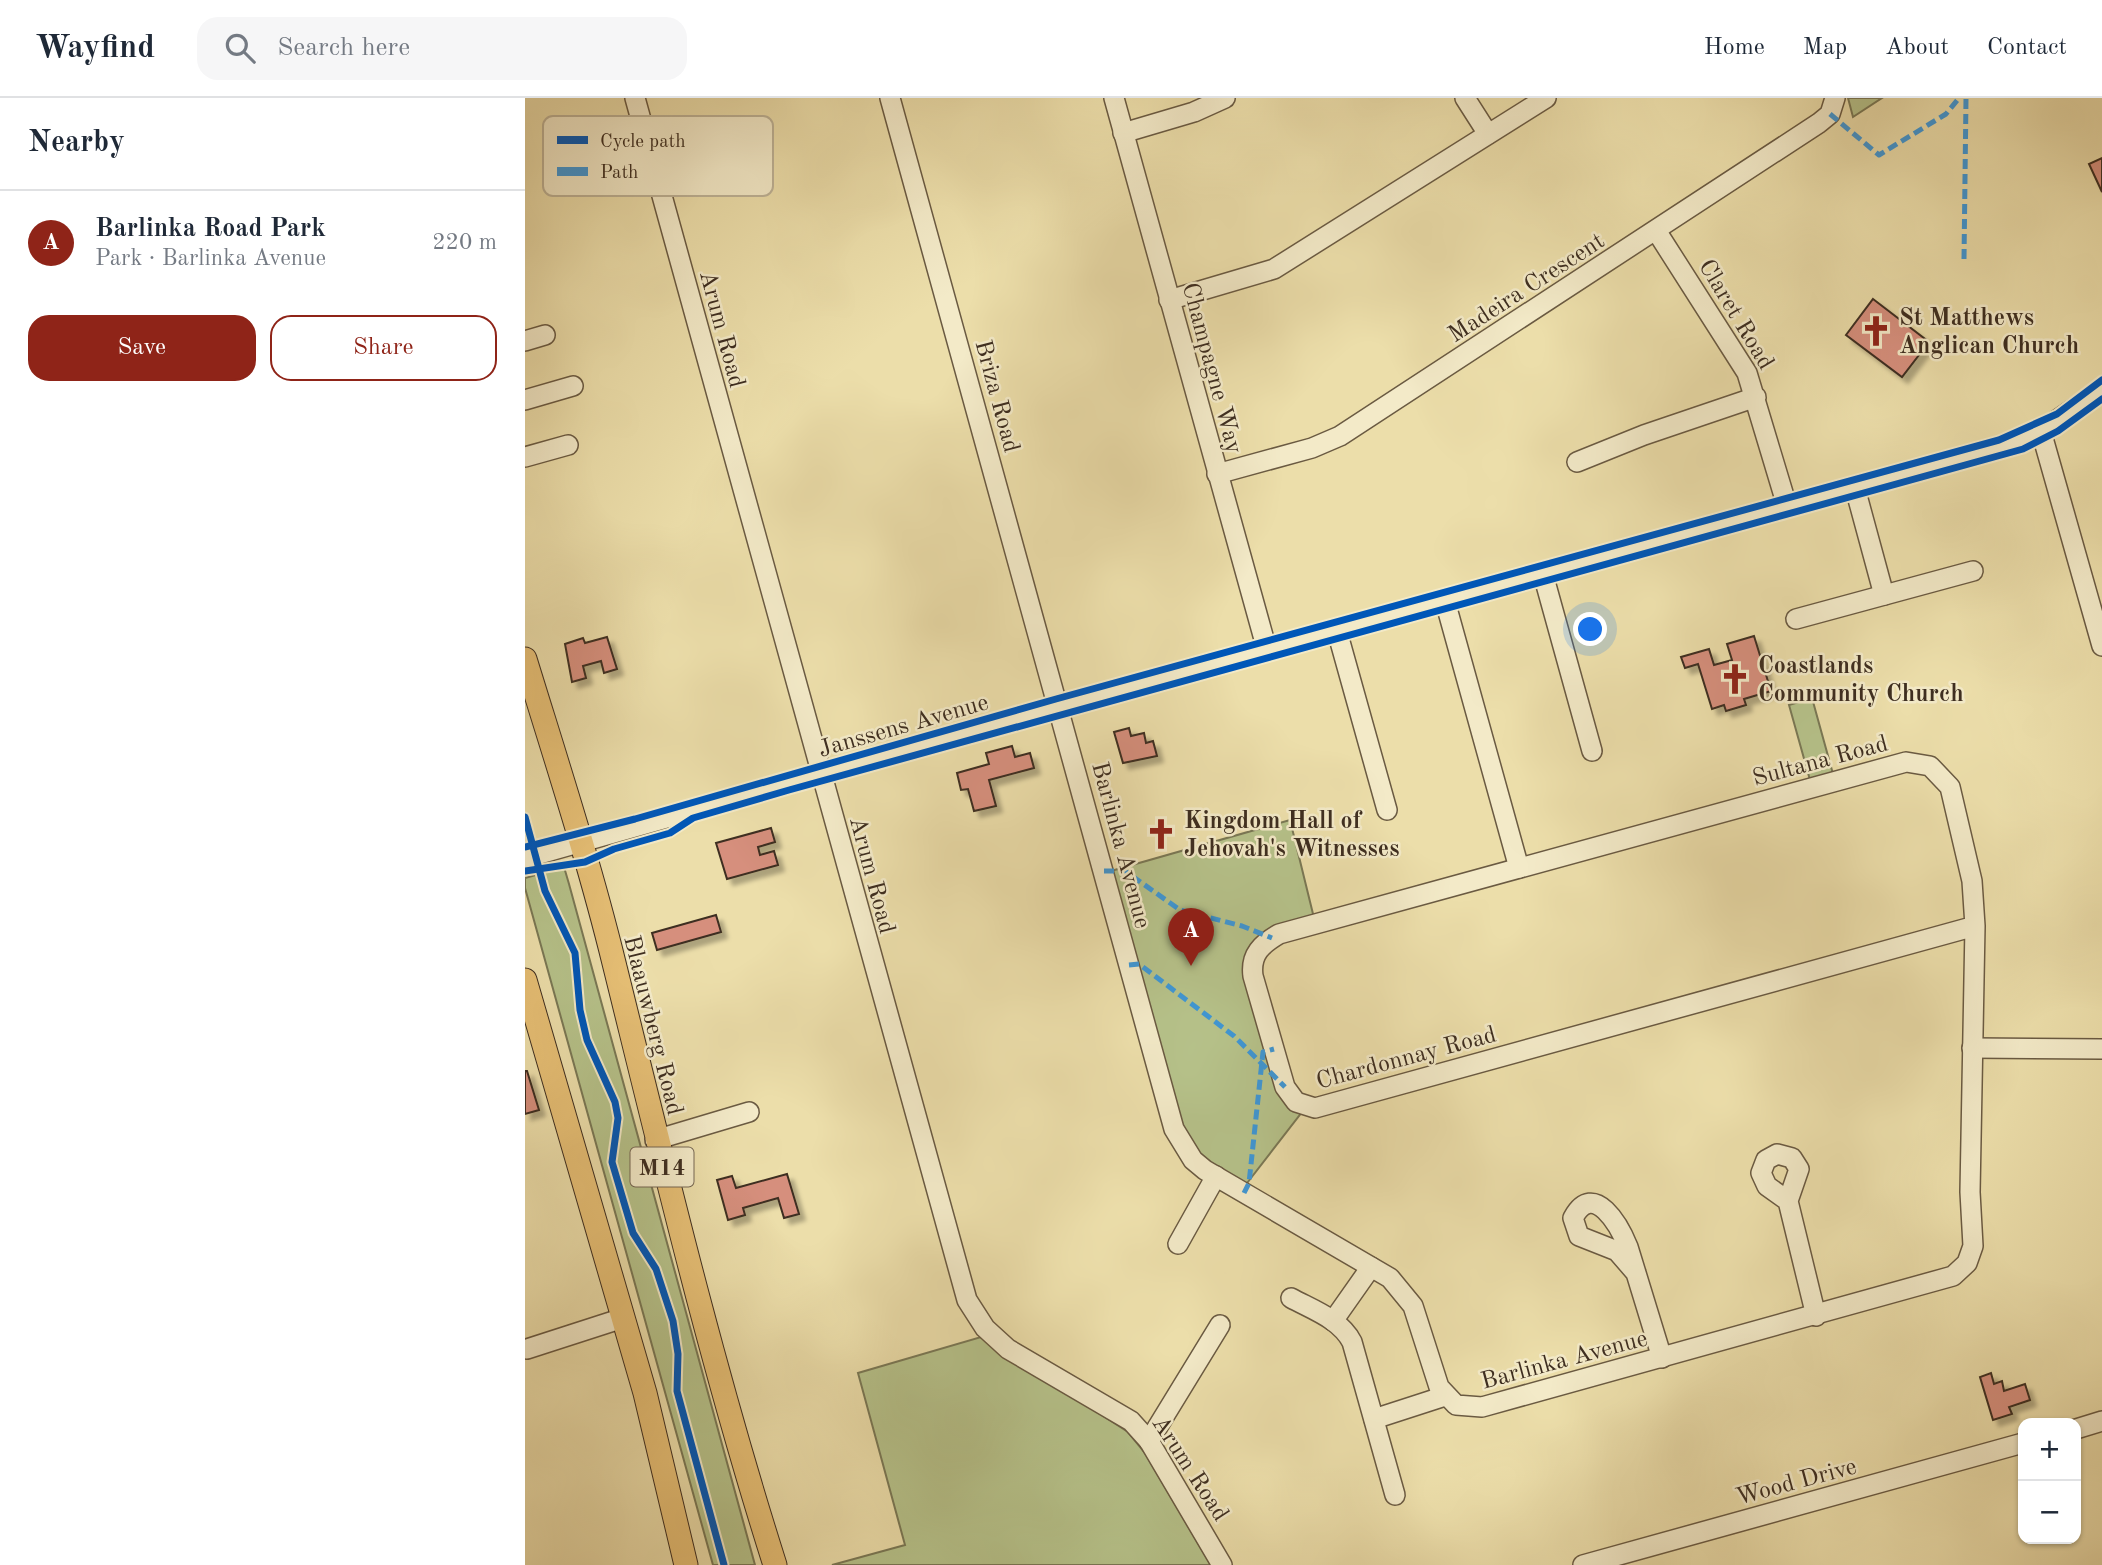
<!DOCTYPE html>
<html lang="en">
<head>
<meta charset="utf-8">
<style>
  :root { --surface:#fff; --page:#f6f6f7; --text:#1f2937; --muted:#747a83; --line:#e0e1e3; --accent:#8f2418 }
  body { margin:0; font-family:"Old Standard TT",serif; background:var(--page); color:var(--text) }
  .controls { position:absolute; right:21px; bottom:21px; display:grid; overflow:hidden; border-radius:14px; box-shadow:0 2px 5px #0004 }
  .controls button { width:63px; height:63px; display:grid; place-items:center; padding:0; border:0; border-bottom:2px solid var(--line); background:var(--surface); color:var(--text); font:35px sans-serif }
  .you { position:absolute; left:1066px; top:532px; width:24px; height:24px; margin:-18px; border:5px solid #fff; border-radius:50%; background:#1a73e8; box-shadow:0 0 0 10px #1a73e833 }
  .badge { display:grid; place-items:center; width:46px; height:46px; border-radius:50%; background:var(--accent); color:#fff; font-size:23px; font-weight:700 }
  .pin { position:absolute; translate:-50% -58px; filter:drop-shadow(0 2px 4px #0008) }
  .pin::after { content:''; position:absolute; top:37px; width:24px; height:21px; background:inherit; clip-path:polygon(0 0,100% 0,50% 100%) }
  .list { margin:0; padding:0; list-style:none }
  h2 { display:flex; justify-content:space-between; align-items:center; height:91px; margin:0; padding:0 28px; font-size:30px }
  h2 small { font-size:23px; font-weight:400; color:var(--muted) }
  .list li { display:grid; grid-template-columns:46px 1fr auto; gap:21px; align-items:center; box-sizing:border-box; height:105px; padding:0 28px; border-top:2px solid var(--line) }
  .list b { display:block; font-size:26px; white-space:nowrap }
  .list p { margin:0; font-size:23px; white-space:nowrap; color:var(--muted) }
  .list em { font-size:23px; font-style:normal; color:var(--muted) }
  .actions { display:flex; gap:14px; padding:21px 28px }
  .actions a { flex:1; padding:16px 0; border:2px solid var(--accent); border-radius:21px; text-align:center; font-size:24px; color:var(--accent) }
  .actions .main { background:var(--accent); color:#fff }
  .icon { flex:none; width:38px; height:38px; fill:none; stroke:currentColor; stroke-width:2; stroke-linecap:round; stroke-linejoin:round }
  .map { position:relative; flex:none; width:1577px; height:1467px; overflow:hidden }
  header { display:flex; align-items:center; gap:42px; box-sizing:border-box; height:98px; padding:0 35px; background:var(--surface); border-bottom:2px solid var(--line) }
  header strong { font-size:33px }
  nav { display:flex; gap:38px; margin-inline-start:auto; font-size:24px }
  .search { width:490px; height:63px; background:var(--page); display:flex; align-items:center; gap:18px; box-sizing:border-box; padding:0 24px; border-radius:21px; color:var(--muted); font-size:26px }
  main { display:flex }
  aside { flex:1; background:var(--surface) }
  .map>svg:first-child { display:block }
  .green { fill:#b6c28a; stroke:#7a7855; stroke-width:2 }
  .building { fill:#d68f7d; stroke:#3e2e20; stroke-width:2; filter:url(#shadow) }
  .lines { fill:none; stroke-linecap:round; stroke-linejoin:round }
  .minor-casing { stroke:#6a5a42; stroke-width:22 }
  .major-casing { stroke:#3e2e20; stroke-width:25 }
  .minor { stroke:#f3eac8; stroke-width:19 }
  .major { stroke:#e6bf75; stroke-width:23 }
  .quiet { stroke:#3f97d5; stroke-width:5; stroke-dasharray:10 5; stroke-linecap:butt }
  .cycleway-casing { stroke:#f3eac8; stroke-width:11 }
  .cycleway { stroke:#0057b8; stroke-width:7 }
  .labels { text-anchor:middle; stroke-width:5; stroke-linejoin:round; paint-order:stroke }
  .shield { fill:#f3eac8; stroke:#746652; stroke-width:2 }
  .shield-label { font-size:23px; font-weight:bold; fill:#3e2e20 }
  .street-label { font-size:24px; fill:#3e2e20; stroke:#f3eac8 }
  .poi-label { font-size:24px; font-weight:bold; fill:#3e2e20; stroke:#f3eac8; text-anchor:start }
  .key { fill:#f3eac8; stroke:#bdb296; stroke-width:2 }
  .key-label { font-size:19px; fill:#3e2e20 }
</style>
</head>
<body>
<header>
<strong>Wayfind</strong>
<div class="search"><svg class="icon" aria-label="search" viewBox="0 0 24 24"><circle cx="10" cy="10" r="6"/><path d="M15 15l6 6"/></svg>Search here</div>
<nav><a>Home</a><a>Map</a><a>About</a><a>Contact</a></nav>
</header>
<main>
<aside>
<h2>Nearby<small></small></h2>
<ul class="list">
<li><span class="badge">A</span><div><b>Barlinka Road Park</b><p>Park · Barlinka Avenue</p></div><em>220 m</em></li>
</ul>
<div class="actions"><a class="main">Save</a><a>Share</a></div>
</aside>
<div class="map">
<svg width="1577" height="1467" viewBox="0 0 1577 1467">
  <defs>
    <filter id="shadow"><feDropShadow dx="6" dy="6" stdDeviation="2" flood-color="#0004"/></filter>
  </defs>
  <rect width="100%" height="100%" fill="#ecdeaa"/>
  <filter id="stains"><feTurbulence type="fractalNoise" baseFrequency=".00286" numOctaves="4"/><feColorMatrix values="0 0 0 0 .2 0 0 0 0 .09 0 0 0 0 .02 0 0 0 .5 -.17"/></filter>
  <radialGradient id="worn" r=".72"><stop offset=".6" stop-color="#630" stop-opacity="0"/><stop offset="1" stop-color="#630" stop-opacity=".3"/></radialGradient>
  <!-- green -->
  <g class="green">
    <polygon points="1323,0 1357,0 1328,19"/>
    <polygon points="1287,600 1308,676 1285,682 1264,607"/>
    <polygon points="765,722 789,820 724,850 777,1014 719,1089 685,1068 661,1040 586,773"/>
    <polygon points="39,769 44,786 230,1467 188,1467 0,790 0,780"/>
    <polygon points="456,1239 603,1334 620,1355 686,1467 307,1467 380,1447 333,1275"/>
  </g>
  <!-- building -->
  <g class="building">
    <polygon points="1577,60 1577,94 1564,66"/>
    <polygon points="1348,201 1404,244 1377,279 1321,237"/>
    <polygon points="1229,538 1246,593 1219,601 1221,607 1201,613 1199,607 1187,611 1173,566 1160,570 1156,559 1184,551 1189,567 1207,562 1202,546"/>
    <polygon points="82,539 92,571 79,575 76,563 58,568 61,580 47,584 40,546 58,540 60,545"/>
    <polygon points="604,630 606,638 619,635 621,645 628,643 632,658 598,665 589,634"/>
    <polygon points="487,648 490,659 505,655 509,670 464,682 471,708 449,713 443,691 436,692 432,675 464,666 461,655"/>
    <polygon points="246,730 250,744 233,749 235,757 249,753 253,767 202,781 191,745"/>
    <polygon points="191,817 196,834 132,852 127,835"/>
    <polygon points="0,973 2,973 14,1012 0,1016"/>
    <polygon points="262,1076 274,1116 259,1120 253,1100 218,1110 220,1117 203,1122 192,1082 207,1078 211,1090"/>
    <polygon points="1466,1275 1469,1286 1477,1283 1479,1293 1500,1286 1505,1302 1484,1309 1487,1316 1468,1322 1455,1279"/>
  </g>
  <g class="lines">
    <defs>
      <g id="minor">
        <polyline points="110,0 442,1202 460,1230 483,1251 606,1323 624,1343 697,1467"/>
        <path d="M365,0L649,1031L668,1062L680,1072L865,1180L888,1208L914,1289L931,1307L957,1309L1428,1178L1442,1165L1448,1148L1445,1094L1450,828L1447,783L1425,689L1405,668L1381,664L754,836C737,846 725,856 728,878L760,989L771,1004L790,1010L1450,828"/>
        <polyline points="589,0 742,552"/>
        <polyline points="940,0 963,36"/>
        <polyline points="598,35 669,14 700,0"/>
        <polyline points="1132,134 1222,275 1262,408"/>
        <polyline points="644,202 749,171 1021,0"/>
        <polyline points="0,243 20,237"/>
        <polyline points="0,302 48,288"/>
        <polyline points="1516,333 1577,548"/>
        <polyline points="0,359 43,347"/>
        <polyline points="1052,364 1119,337 1231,299"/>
        <polyline points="692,376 787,350 815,338 1294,25 1305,16 1310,0"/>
        <polyline points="1330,390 1359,497"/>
        <polyline points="1018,476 1067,653"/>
        <polyline points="920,503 994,770"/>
        <polyline points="1271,521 1448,473"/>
        <polyline points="812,533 862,712"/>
        <polyline points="0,760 533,609 1477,349 1516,333 1577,291"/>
        <polyline points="1447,950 1577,951"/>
        <polyline points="130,1042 224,1014"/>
        <polyline points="1263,1103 1242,1088 1236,1075 1241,1062 1252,1056 1267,1060 1274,1071 1263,1103 1291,1218"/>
        <polyline points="653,1146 691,1078"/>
        <path d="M1111,1175L1092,1153L1054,1138L1048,1120C1069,1081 1095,1129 1103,1149L1137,1260"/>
        <path d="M766,1200C788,1212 815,1221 827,1244L870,1397"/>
        <polyline points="808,1223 846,1169"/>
        <polyline points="2,1251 98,1220"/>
        <polyline points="849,1321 920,1298"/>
        <polyline points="1551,1331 1577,1323"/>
        <polyline points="624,1343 695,1227"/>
        <polyline points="1058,1467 1498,1345"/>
      </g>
      <g id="major">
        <path d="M0,561C31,662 64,763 89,865C139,1067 187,1269 250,1467"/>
        <polyline points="0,882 120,1295 161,1467"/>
      </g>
    </defs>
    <!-- minor casing -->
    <use href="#minor" class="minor-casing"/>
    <!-- major casing -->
    <use href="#major" class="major-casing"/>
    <!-- minor -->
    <use href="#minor" class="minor"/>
    <!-- major -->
    <use href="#major" class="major"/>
    <!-- quiet -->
    <g class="quiet">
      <polyline points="1305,16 1354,57 1421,16 1434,0"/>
      <polyline points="1439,161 1441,0"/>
      <polyline points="579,773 600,773 655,812 717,828 747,840"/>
      <polyline points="604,867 614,866 709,938 760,989"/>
      <polyline points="719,1095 724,1085 738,954 749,951"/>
    </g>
    <defs>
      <g id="cycleway">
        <polyline points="0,719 20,793 50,855 55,912 62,942 90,1004 93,1020 87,1064 108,1135 131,1171 148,1223 153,1256 152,1293 199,1467"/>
        <polyline points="0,749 110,721 531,601 1474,342 1532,316 1577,282"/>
        <polyline points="0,773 60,764 89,751 145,735 168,720 264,692 1498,351 1533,333 1577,301"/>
      </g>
    </defs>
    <!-- cycleway casing -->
    <use href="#cycleway" class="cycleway-casing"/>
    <!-- cycleway -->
    <use href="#cycleway" class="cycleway"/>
  </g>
  <!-- icons -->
  <defs>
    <symbol id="church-bare" viewBox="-9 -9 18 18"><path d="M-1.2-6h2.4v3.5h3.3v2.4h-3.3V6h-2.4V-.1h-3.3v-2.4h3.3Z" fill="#8f2418" stroke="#f3eac8" stroke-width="2.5" paint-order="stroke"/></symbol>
  </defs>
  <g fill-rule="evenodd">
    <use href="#church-bare" x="1329" y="211" width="44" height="44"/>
    <use href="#church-bare" x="1188" y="559" width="44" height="44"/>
    <use href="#church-bare" x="614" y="714" width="44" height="44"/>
  </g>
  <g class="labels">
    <!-- shield labels -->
    <rect class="shield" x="105.5" y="1049.5" width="63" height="39" rx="5"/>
    <g class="shield-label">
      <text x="137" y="1077">M14</text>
    </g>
    <!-- street labels -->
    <g class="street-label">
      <text transform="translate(1001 189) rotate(-33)" y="8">Madeira Crescent</text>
      <text transform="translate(1212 216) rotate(59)" y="8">Claret Road</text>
      <text transform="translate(198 231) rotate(75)" y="8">Arum Road</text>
      <text transform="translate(688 270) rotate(75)" y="8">Champagne Way</text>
      <text transform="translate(473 298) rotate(75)" y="8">Briza Road</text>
      <text transform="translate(378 627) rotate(-16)" y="8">Janssens Avenue</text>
      <text transform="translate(1295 662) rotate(-15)" y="8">Sultana Road</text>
      <text transform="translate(597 747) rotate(75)" y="8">Barlinka Avenue</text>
      <text transform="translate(348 777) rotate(75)" y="8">Arum Road</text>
      <text transform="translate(129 927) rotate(76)" y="8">Blaauwberg Road</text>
      <text transform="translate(881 959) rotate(-15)" y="8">Chardonnay Road</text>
      <text transform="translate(1039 1261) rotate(-15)" y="8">Barlinka Avenue</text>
      <text transform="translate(666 1370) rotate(57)" y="8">Arum Road</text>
      <text transform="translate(1271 1383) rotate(-15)" y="8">Wood Drive</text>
    </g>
    <!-- poi labels -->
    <g class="poi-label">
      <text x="1374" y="227">St Matthews<tspan x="1374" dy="28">Anglican Church</tspan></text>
      <text x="1233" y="575">Coastlands<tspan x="1233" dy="28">Community Church</tspan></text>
      <text x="659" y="730">Kingdom Hall of<tspan x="659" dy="28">Jehovah's Witnesses</tspan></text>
    </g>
  </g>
  <!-- legend -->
  <rect x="18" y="18" width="230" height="80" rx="10" class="key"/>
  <rect x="32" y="38" width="31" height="8" fill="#0057b8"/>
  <rect x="32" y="69" width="31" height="9" fill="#3f97d5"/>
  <g class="key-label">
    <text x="75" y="49">Cycle path</text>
    <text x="75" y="80">Path</text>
  </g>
  <rect width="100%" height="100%" filter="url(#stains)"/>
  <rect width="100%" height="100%" fill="url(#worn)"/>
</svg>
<div class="controls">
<button>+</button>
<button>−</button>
</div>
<div class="you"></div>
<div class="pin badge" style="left:666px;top:868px">A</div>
</div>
</main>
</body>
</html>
